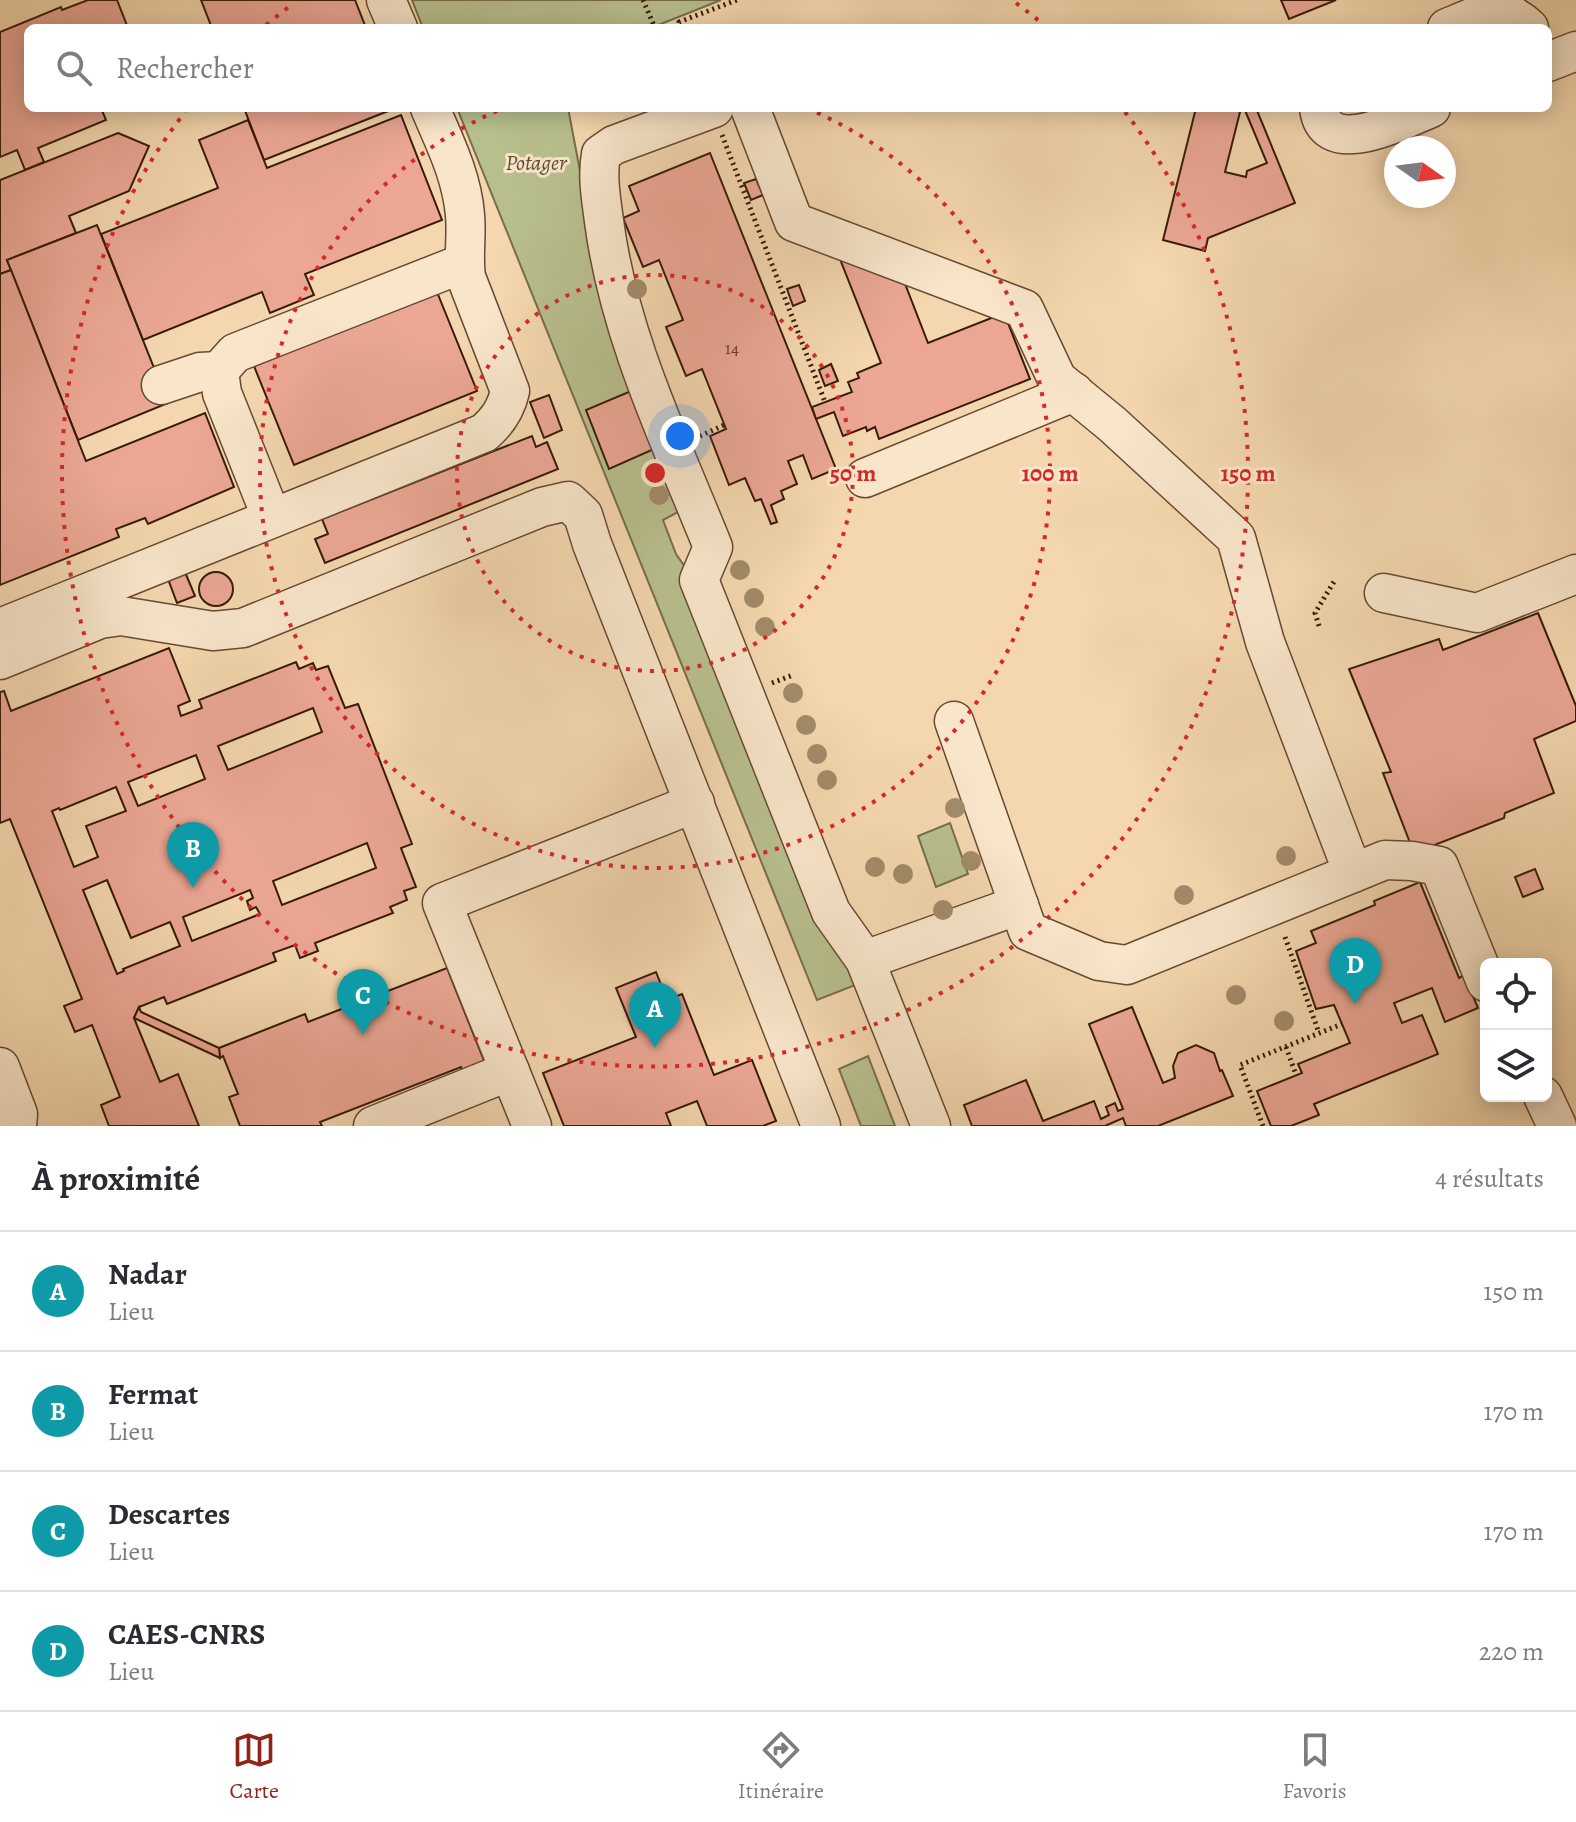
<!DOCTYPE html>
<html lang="fr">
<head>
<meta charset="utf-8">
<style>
  :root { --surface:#fff; --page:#f2f2f3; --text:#2b2b33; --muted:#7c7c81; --line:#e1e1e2; --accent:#8f2418 }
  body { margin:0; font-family:Alegreya,serif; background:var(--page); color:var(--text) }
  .controls { position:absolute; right:24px; bottom:24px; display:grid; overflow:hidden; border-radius:12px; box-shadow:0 4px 20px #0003 }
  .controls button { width:72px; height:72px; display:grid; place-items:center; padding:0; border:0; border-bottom:2px solid var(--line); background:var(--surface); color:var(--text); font:40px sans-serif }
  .compass { position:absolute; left:1384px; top:136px; width:72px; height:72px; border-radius:50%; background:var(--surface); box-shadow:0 4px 20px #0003; rotate:104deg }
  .you { position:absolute; left:680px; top:436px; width:28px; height:28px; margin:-20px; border:6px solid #fff; border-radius:50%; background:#1a73e8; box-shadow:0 0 0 12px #1a73e833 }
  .badge { display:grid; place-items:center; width:52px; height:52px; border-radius:50%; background:var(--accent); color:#fff; font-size:26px; font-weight:700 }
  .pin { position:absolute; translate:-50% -66px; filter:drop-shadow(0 2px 4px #0008) }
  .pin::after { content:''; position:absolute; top:42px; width:28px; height:24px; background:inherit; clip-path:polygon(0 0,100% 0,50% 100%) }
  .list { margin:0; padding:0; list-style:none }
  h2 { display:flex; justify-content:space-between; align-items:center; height:104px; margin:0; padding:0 32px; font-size:34px }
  h2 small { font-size:26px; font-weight:400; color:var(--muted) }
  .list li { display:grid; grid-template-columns:52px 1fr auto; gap:24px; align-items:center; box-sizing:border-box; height:120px; padding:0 32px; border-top:2px solid var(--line) }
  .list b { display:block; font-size:30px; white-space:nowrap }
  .list p { margin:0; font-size:26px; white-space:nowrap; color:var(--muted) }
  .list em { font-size:26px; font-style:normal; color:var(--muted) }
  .icon { flex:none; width:44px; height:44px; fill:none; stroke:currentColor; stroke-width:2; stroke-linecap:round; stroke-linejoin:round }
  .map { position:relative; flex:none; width:1576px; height:1126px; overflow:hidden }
  .search { position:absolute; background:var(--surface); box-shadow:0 4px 20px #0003; left:24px; right:24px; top:24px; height:88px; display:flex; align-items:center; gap:20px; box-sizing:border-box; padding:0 28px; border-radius:12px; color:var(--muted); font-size:30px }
  .sheet { height:584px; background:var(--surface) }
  nav { display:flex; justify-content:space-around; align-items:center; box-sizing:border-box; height:112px; border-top:2px solid var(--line); background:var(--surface); font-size:22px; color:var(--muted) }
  nav a { display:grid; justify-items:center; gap:4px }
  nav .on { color:var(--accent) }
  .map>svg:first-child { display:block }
  .green { fill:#b8bf8d; stroke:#786c4c; stroke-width:2 }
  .building { fill:#eba794; stroke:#391a0a; stroke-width:2; fill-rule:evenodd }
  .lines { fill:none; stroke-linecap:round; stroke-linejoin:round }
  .minor-casing { stroke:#684933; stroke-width:41 }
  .path { stroke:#391a0a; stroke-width:5; stroke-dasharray:2 4; stroke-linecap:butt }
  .minor { stroke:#f8e5ca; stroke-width:38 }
  .tree { fill:#a28b69 }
  .ring { fill:none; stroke:#d62828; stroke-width:4; stroke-dasharray:4 8 }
  .labels { text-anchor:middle; stroke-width:6; stroke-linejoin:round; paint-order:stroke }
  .number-label { font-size:18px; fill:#663d2c }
  .park-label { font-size:22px; font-style:italic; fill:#5f4c31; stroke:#f8e5ca }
  .centre { fill:#d62828; stroke:#f8e5ca; stroke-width:4 }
  .ring-label { font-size:24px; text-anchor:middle; font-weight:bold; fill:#d62828; stroke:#f8e5ca; stroke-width:6; stroke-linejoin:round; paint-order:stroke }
</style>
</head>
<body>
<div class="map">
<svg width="1576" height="1126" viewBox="0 0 1576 1126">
  <rect width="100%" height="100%" fill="#f4d7ae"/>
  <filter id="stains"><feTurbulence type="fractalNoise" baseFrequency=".0025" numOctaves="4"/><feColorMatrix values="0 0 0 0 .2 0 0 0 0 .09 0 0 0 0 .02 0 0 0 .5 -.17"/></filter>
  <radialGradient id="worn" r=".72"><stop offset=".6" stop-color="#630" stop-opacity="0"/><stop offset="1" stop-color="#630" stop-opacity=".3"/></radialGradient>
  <!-- green -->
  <g class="green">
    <polygon points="412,0 721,0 651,28 423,28"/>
    <polygon points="457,108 568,108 597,260 691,505 663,520 676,554 692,577 858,984 817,1000"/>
    <polygon points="950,823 968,874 936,887 918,836"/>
    <polygon points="868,1056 895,1126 861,1126 839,1069"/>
  </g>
  <!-- building -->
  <g class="building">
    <polygon points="88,0 117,0 128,28 28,28 28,108 101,108 106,120 38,148 44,162 25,170 17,150 0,157 0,32 61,7 62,10"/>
    <polygon points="201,0 355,0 366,28 212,28"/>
    <polygon points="1281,0 1336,0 1289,19"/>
    <polygon points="244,108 396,108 264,160"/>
    <polygon points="1196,108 1241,108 1225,172 1246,177 1247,171 1267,163 1244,108 1256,108 1295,203 1208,238 1205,251 1163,240"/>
    <polygon points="401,115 442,220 305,274 314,295 270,313 262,292 143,340 101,234 218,188 199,140 248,120 267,168"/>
    <polygon points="118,133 149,146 129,191 69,216 76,233 7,260 11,270 0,274 0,180"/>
    <polygon points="710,153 836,469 812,479 803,455 788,461 797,484 781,491 784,499 771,505 777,522 771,524 761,499 755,501 745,478 729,485 710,436 726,429 702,369 686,376 666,327 683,320 659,260 643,267 623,218 639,211 629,186"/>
    <polygon points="756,179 763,195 751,200 744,183"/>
    <polygon points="97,225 168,403 78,440 7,260"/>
    <polygon points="836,249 902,276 928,343 1004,313 1030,379 879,439 875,427 867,431 866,427 843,436 834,412 816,419 812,407 852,392 848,382 859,378 857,373 881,363"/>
    <polygon points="11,270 86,461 205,413 234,487 148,524 145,518 116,529 119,537 0,585 0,274"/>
    <polygon points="799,285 805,301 793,306 787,289"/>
    <polygon points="437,292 477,391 294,465 254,366"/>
    <polygon points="831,364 838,381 825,386 819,370"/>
    <polygon points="631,391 654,449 609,469 586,410"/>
    <polygon points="549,395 562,430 544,438 530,402"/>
    <polygon points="532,436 536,447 547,442 558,469 325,563 315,539 328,534 322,519"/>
    <circle cx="216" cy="589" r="17"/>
    <polygon points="185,572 195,596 177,603 168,579"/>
    <polygon points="1538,613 1576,706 1576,721 1534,739 1554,793 1505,813 1504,818 1414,853 1383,773 1391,772 1349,669 1439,639 1443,650"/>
    <path d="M169,648L190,701L178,706L181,716L202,708L199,700L296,662L299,669L313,663L316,670L328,666L345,708L358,704L412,844L401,848L416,887L404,891L407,900L390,907L393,913L315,943L318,951L300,958L295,945L273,953L276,961L167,1004L164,997L139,1007L134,1018L160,1082L178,1074L199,1126H109L101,1105L120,1097L92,1025L75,1032L64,1006L82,999L10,819L0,823V692L4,691L11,711ZM313,708L322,732L228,770L218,746ZM196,755L205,779L138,806L128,782ZM116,787L126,811L86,826L98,857L74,867L52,811L59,808L60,810ZM367,843L376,868L282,905L273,881ZM107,880L131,938L170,922L180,946L123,969L124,971L117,974L83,890ZM250,890L253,898L247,901L250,910L256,907L260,914L192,941L183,917Z"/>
    <polygon points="1535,869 1543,889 1523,897 1515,877"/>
    <polygon points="1420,882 1459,978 1464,975 1478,1008 1445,1022 1432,988 1394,1003 1402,1023 1422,1015 1438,1054 1314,1104 1319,1115 1291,1126 1271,1126 1257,1091 1302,1073 1298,1064 1350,1043 1334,1005 1316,1009 1296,951 1316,943 1311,931 1375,905 1374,901"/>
    <polygon points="447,968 485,1063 463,1072 461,1067 320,1122 322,1126 240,1126 229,1097 238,1094 223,1056 220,1058 219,1048 305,1014 308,1022"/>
    <polygon points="656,972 667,1000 682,994 714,1075 752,1060 776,1121 763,1126 707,1126 697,1101 666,1113 671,1126 564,1126 543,1073 636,1037 616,988"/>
    <polygon points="139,1007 141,1012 219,1048 220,1058 134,1018"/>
    <polygon points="1132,1007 1163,1083 1175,1078 1173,1066 1178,1053 1196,1045 1214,1053 1220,1071 1222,1070 1233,1096 1158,1126 1126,1126 1123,1118 1105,1126 972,1126 964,1105 1026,1080 1043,1121 1094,1101 1101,1119 1109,1115 1106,1107 1115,1103 1118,1111 1123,1109 1089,1024"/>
  </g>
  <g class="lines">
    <defs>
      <g id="minor">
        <polyline points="386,0 398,28"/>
        <path d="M1447,28C1480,15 1500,0 1529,28"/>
        <polyline points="1548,62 1576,51"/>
        <path d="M714,108L614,145L601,154C597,177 601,198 604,221C619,336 670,440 713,547L699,580L831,912L865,960L931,1126"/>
        <polyline points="750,108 794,222 1024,309 1057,379 1112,424 1236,538 1265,642 1353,873"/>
        <path d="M1319,108C1325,162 1405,118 1431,108"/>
        <polyline points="161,385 200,372 219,371"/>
        <polyline points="865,478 1074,392"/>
        <polyline points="271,516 222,393 219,371 235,353 464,263"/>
        <polyline points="1384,593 1477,613 1576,574"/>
        <path d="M0,628L484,433C498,421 506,409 510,391L466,277C463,256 467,236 465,215C462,177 445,143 430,108"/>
        <polyline points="0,660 100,619 121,616 213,631 243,628 542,507 568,501 583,515 592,544 821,1126"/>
        <polyline points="954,721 1028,931 1099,961 1127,965 1385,860 1412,861 1439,866 1486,982"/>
        <polyline points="865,960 1019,905"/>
        <polyline points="0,1067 18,1114 17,1126"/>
        <polyline points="1543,1096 1557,1126"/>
        <polyline points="373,1126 510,1071"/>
        <polyline points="532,1126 442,903 695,803"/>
      </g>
    </defs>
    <!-- minor casing -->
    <use href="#minor" class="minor-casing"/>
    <!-- path -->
    <g class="path">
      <polyline points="643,0 655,28"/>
      <polyline points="681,28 679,22 737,0"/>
      <polyline points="722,135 825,402"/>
      <polyline points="700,436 724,425"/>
      <polyline points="1319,626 1315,613 1335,580"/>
      <polyline points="772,683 793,675"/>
      <polyline points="1285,937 1319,1033"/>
      <polyline points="1286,1047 1296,1075"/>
      <polyline points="1263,1126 1240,1065 1342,1024"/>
    </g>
    <!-- minor -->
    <use href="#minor" class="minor"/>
  </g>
  <!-- trees -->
  <g class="tree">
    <circle cx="637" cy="289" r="10"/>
    <circle cx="659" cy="495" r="10"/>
    <circle cx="740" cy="570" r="10"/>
    <circle cx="754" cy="598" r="10"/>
    <circle cx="765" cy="627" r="10"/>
    <circle cx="793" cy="693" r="10"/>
    <circle cx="806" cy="725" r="10"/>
    <circle cx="817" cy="754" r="10"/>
    <circle cx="827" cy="780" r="10"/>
    <circle cx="955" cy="808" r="10"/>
    <circle cx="1286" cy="856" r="10"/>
    <circle cx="971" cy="861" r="10"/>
    <circle cx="875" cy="867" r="10"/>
    <circle cx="903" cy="874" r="10"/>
    <circle cx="1184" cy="895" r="10"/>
    <circle cx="943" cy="910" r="10"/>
    <circle cx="1236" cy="995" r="10"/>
    <circle cx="1284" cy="1021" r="10"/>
  </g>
  <!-- distance rings -->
  <g class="ring">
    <circle cx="655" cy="473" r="198"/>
    <path d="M806 108A395 395 0 1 1 504 108"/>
    <path d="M266 25A593 593 0 0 1 294 3M1016 3A593 593 0 0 1 1044 25M1125 112A593 593 0 1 1 185 112"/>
  </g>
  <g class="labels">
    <!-- number labels -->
    <g class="number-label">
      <text x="732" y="354">14</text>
    </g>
    <!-- park labels -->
    <g class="park-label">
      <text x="536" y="170">Potager</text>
    </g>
  </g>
  <circle cx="655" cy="473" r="12" class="centre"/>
  <g class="ring-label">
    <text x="853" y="481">50 m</text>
    <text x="1050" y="481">100 m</text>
    <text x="1248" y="481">150 m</text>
  </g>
  <rect width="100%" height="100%" filter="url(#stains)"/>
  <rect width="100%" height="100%" fill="url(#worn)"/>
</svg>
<div class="controls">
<button><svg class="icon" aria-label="locate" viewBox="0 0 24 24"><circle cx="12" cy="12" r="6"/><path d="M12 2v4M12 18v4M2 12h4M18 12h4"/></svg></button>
<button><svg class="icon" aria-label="layers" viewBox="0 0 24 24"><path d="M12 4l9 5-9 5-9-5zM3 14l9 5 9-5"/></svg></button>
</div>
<svg class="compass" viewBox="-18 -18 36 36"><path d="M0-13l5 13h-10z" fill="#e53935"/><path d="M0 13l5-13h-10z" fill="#7c7c81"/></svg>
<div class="you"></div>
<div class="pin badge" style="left:655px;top:1048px;background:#0f9aa8">A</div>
<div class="pin badge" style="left:193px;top:888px;background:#0f9aa8">B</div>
<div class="pin badge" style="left:363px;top:1035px;background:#0f9aa8">C</div>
<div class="pin badge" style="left:1355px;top:1004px;background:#0f9aa8">D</div>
<div class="search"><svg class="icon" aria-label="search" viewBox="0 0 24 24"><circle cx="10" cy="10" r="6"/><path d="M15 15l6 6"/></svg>Rechercher</div>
</div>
<section class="sheet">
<h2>À proximité<small>4 résultats</small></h2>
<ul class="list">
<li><span class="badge" style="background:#0f9aa8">A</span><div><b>Nadar</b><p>Lieu</p></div><em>150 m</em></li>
<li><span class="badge" style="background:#0f9aa8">B</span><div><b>Fermat</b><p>Lieu</p></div><em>170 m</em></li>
<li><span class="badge" style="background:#0f9aa8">C</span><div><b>Descartes</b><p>Lieu</p></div><em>170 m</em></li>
<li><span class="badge" style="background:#0f9aa8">D</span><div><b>CAES-CNRS</b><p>Lieu</p></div><em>220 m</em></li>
</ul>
</section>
<nav>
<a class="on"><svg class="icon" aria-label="map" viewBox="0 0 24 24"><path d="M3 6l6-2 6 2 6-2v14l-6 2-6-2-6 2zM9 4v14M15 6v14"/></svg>Carte</a>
<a><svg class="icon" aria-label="directions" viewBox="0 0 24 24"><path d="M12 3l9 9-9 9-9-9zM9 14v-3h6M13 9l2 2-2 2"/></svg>Itinéraire</a>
<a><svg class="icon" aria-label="saved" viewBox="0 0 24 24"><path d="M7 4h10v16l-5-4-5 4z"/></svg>Favoris</a>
</nav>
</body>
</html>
